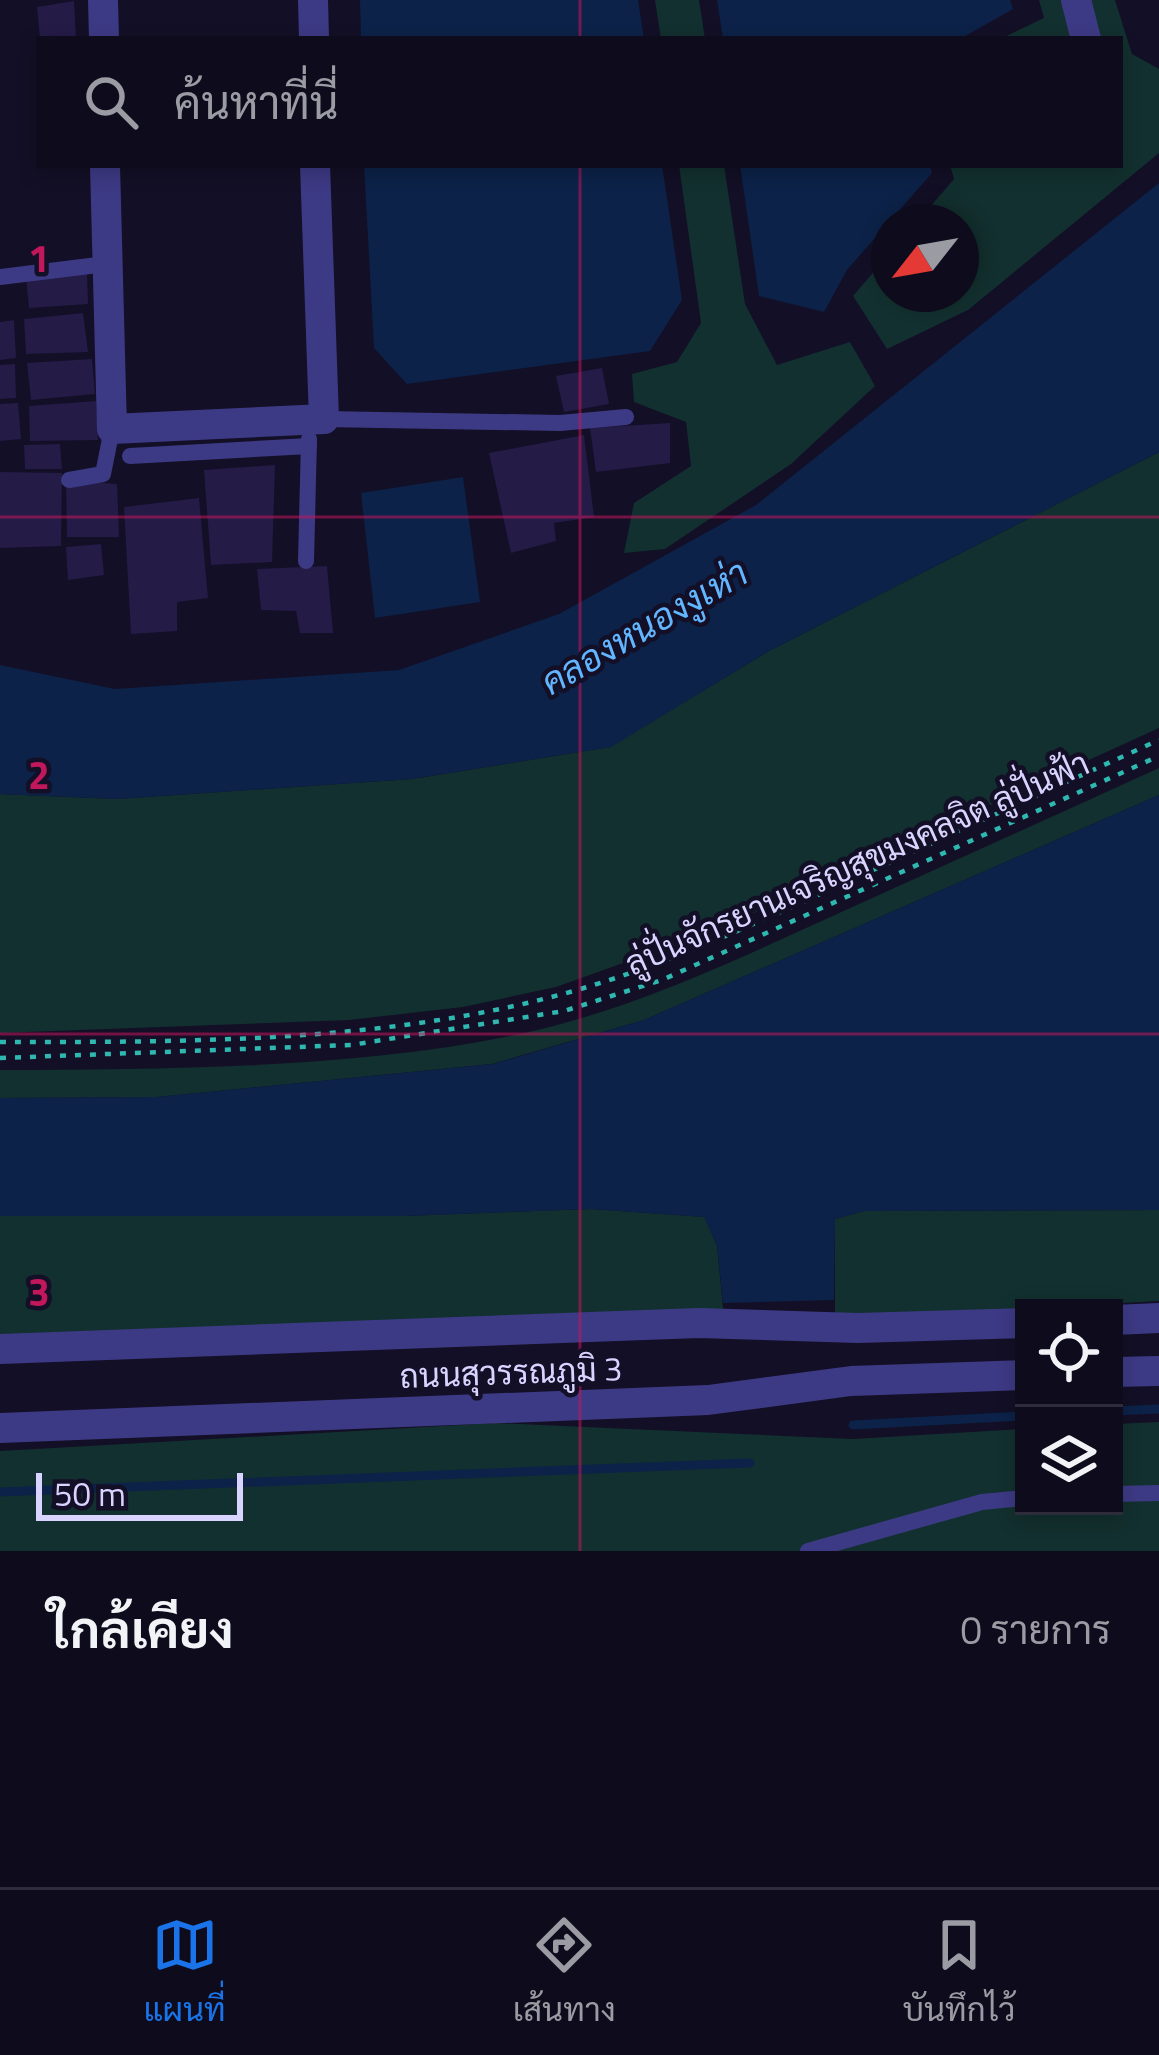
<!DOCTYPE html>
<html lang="th">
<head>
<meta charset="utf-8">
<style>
  :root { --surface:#0e0b1c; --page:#171425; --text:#f1f3f6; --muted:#9b9ba3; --line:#2e2b3b; --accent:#1a73e8 }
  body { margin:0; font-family:"Titillium Web",Sarabun,sans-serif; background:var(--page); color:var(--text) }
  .controls { position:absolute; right:36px; bottom:36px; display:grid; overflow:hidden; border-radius:0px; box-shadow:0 6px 18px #0003 }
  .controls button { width:108px; height:108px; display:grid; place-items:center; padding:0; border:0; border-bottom:3px solid var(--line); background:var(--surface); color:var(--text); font:60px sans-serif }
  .compass { position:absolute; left:871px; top:204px; width:108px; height:108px; border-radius:50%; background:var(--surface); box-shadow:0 6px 18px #0003; rotate:239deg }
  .scale { position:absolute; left:36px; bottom:30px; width:207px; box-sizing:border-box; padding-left:12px; border:6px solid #d9d4ff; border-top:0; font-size:33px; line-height:42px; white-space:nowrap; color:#d9d4ff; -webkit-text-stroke:9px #130f26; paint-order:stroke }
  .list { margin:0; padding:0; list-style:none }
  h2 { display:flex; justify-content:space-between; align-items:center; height:156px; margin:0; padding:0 48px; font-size:51px }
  h2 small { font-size:39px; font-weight:400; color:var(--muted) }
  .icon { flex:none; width:66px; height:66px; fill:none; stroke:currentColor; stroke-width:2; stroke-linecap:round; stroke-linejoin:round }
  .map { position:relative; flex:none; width:1159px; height:1551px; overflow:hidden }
  .search { position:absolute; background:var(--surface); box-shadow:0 6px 18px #0003; left:36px; right:36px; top:36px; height:132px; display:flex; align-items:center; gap:30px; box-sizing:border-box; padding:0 42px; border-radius:0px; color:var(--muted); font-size:45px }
  .sheet { height:336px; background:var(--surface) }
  nav { display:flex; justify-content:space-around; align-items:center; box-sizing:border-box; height:168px; border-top:3px solid var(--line); background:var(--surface); font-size:33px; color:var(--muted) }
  nav a { display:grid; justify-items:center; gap:6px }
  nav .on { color:var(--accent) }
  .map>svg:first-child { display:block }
  .green { fill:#12302f }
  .water { fill:#0c2248 }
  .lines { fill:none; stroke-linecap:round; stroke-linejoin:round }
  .stream { stroke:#0c2248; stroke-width:9 }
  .building { fill:#241b47 }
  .path { stroke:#2fb8b0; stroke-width:4.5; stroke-dasharray:6 9; stroke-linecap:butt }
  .service { stroke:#3d3a85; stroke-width:16 }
  .minor { stroke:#3d3a85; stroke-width:30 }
  .grid { fill:none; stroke:#c2185b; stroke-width:3; stroke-opacity:0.55 }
  .labels { text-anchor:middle; stroke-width:9; stroke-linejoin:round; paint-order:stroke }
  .street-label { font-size:33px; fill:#d9d4ff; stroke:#130f26 }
  .water-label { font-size:36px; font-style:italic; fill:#62b6ff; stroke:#130f26 }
  .grid-label { font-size:39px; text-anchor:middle; font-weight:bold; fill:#c2185b; stroke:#130f26; stroke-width:9; stroke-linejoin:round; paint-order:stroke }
</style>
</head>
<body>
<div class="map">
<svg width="1159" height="1551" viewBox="0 0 1159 1551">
  <rect width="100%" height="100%" fill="#130f26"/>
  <!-- green -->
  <g class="green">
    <polygon points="655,0 699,0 705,39 661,39"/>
    <polygon points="1039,0 1115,0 1132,54 1159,69 1159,153 968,310 887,349 853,296 889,254 889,294 961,294 961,222 917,222 954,179 950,165 1120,165 1120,39 1000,39 1044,18"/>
    <polygon points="679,165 724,165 745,304 777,365 850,342 875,386 791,464 665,549 624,553 634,503 691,466 686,422 634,402 632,374 677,362 701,323"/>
    <polygon points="1159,452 1159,728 721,928 556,987 463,1007 349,1020 0,1033 0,794 117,799 412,779 610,747 769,651"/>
    <path d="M1159,768V795L644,1020L492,1064L157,1097L0,1098V1070C175,1069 400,1069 568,1022C661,996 749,954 837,914C944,865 1052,817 1159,768Z"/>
    <polygon points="591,1209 705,1217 717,1246 725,1328 0,1341 0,1216 404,1216"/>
    <polygon points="1159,1210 1159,1301 835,1319 835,1219 864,1211"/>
    <polygon points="1159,1422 1159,1551 0,1551 0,1451 495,1423 853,1439 1024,1429 1024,1506 1114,1506 1114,1424"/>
  </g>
  <!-- water -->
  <g class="water">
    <polygon points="360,0 638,0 644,39 361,39"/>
    <polygon points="717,0 1010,0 1013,9 960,39 723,39"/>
    <polygon points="364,165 662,165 682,300 650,351 407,384 374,348"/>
    <polygon points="740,165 930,165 932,173 847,270 824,312 759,296"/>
    <polygon points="1159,183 1159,452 769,651 611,747 412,779 117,799 0,794 0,665 115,689 399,670 559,614 756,505"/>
    <polygon points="463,477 480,602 375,618 361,493"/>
    <polygon points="1159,795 1159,1210 864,1211 835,1219 834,1300 723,1303 717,1246 704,1217 591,1209 404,1216 0,1216 0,1098 157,1097 493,1064 644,1020"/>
  </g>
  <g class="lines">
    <!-- stream -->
    <g class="stream">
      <polyline points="1114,1411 1159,1409"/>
      <polyline points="853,1425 1024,1416"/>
      <polyline points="0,1492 750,1463"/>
    </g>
  </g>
  <!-- building -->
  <g class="building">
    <polygon points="74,1 76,39 40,39 37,7"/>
    <polygon points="87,274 88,304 29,308 26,277"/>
    <polygon points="83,313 88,352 26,354 24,319"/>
    <polygon points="14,320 16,358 0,360 0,322"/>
    <polygon points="92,359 95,394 31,400 27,363"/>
    <polygon points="15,364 16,398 0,399 0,365"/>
    <polygon points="602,368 609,404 564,412 556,376"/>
    <polygon points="96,401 98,440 30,441 29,406"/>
    <polygon points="18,403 21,439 0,441 0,404"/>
    <polygon points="670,423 670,463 596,472 590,428"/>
    <polygon points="584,435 594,517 554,523 556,541 511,553 489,453"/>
    <polygon points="60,444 62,469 25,469 24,445"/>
    <polygon points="275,465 272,562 211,565 204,470"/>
    <polygon points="0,472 62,473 61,546 0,548"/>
    <polygon points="66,480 117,484 119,537 67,537"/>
    <polygon points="199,498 208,598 177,602 177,631 131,634 124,507"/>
    <polygon points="101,544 104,575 68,580 66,547"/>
    <polygon points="327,566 333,633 300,633 296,611 261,610 257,569"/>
  </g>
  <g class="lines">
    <!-- path -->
    <g class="path">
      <path d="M0,1042C184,1042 380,1043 559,995C664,967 763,920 862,875C961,830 1060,785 1159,740"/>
      <polyline points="0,1058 351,1045 564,1011 662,980 1159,756"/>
    </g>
    <!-- service -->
    <g class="service">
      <polyline points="0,277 106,264"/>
      <polyline points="324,419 560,423 626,417"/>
      <polyline points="130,456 309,446"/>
      <polyline points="69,480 103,474 112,429"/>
      <polyline points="306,561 309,439"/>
      <polyline points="1114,1494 1159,1493"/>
      <polyline points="808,1551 982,1502 1024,1498"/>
    </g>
    <!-- minor -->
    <g class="minor">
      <polyline points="103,0 104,39"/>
      <polyline points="313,0 314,39"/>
      <polyline points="1076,0 1086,39"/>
      <polyline points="105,165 112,429 324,419 315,165"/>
      <polyline points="1114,1320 1159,1318"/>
      <polyline points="0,1349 699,1323 858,1328 1024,1323"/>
      <polyline points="1114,1372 1159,1371"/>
      <polyline points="0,1428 708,1400 851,1381 1024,1375"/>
    </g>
  </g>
  <!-- grid -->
  <path class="grid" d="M580,0V39M580,165V1551M0,517H1159M0,1034H1159"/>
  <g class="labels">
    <!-- street labels -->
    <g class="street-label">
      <text transform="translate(857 863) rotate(-24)" y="12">ลู่ปั่นจักรยานเจริญสุขมงคลจิต ลู่ปั่นฟ้า</text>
      <text transform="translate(511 1372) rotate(-2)" y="12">ถนนสุวรรณภูมิ 3</text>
    </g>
    <!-- water labels -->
    <g class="water-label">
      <text transform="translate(644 627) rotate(-30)" y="13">คลองหนองงูเห่า</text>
    </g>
  </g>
  <g class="grid-label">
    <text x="39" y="272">1</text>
    <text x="39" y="789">2</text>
    <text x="39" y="1306">3</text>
  </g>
</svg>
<div class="controls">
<button><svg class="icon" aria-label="locate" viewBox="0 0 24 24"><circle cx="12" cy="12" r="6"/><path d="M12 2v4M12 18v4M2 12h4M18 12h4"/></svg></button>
<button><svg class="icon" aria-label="layers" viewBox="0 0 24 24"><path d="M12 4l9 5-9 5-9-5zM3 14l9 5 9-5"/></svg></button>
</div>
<svg class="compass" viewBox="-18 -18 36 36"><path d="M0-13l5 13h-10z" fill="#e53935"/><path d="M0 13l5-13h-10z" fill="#9b9ba3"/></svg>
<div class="scale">50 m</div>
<div class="search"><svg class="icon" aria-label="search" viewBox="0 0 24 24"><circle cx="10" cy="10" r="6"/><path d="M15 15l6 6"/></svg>ค้นหาที่นี่</div>
</div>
<section class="sheet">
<h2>ใกล้เคียง<small>0 รายการ</small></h2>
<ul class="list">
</ul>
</section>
<nav>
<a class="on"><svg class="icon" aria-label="map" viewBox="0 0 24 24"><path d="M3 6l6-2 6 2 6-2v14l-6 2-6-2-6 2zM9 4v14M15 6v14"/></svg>แผนที่</a>
<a><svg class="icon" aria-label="directions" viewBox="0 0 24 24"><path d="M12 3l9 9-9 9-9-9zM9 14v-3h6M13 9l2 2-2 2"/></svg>เส้นทาง</a>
<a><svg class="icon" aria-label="saved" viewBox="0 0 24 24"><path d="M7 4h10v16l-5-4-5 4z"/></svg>บันทึกไว้</a>
</nav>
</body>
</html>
